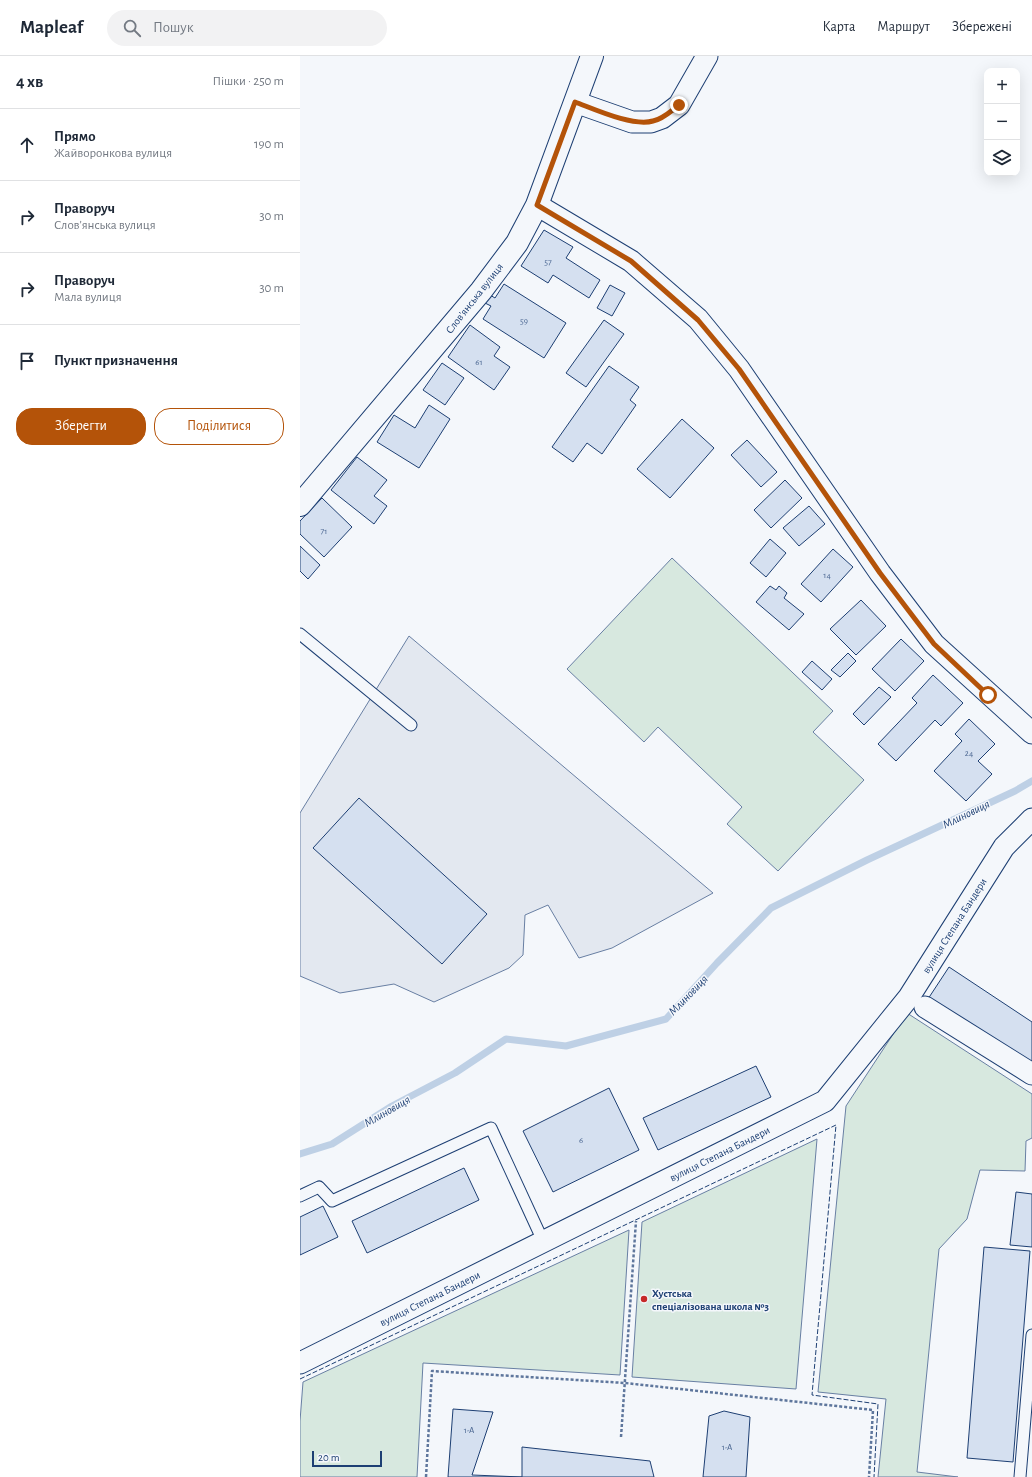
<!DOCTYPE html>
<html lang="uk">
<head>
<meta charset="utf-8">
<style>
  :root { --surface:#fff; --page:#f2f2f3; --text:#1f2937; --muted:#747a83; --line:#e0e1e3; --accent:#b45309 }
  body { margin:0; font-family:"Alegreya Sans",sans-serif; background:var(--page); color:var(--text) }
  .controls { position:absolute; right:12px; top:12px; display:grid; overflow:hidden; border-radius:8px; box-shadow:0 4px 16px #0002 }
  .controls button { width:36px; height:36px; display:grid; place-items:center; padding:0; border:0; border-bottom:1px solid var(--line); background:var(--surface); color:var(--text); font:20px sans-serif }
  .scale { position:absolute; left:12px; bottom:10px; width:70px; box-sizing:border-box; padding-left:4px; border:2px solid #1d3f73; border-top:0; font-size:11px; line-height:14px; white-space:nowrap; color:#1d3f73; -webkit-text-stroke:3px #f4f7fb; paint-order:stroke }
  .stop { position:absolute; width:12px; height:12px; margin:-9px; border:3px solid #b45309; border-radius:50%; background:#fff }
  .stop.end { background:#b45309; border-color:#fff; box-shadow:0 1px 4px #0008 }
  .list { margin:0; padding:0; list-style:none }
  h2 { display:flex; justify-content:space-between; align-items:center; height:52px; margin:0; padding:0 16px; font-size:17px }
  h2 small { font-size:13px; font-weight:400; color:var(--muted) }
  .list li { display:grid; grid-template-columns:26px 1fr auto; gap:12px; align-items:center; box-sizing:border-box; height:72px; padding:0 16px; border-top:1px solid var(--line) }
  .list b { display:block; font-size:15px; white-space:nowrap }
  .list p { margin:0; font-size:13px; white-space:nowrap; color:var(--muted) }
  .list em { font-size:13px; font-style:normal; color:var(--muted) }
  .actions { display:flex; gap:8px; padding:12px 16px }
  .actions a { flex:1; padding:9px 0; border:1px solid var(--accent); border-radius:16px; text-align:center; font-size:14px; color:var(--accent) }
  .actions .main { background:var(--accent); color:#fff }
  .icon { flex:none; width:22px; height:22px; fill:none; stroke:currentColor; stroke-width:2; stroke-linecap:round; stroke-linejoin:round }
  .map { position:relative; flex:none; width:732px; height:1421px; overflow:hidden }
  header { display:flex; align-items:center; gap:24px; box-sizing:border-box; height:56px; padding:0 20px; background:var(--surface); border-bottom:1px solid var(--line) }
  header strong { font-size:19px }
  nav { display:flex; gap:22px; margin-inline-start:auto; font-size:14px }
  .search { width:280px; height:36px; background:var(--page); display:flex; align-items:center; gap:10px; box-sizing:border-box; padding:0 14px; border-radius:22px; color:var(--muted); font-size:15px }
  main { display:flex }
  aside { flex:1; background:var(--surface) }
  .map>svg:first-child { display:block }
  .green { fill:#d7e8df; stroke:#687fa3 }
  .parking { fill:#e3e8f0; stroke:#687fa3 }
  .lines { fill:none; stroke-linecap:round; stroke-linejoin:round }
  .stream { stroke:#bed0e5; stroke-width:7 }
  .building { fill:#d5e0f0; stroke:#1d3f73 }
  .lane-casing { stroke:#1d3f73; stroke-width:13 }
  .street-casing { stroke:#1d3f73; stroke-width:23 }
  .secondary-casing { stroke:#1d3f73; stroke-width:24 }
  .path { stroke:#5e769c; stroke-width:2.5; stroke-dasharray:3 2; stroke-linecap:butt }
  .lane { stroke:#f4f7fb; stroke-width:11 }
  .street { stroke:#f4f7fb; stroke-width:21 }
  .secondary { stroke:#f4f7fb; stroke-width:22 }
  .fence { stroke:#1d3f73; stroke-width:1; stroke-dasharray:5 2; stroke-linecap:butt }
  .route { stroke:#b45309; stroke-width:5 }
  .poi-dot { fill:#c62828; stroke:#f4f7fb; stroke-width:1.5 }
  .labels { text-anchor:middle; stroke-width:3; stroke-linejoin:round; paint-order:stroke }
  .number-label { font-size:9px; fill:#4b6792 }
  .street-label { font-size:11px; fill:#1d3f73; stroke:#f4f7fb }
  .poi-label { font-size:11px; font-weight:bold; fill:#1d3f73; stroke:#f4f7fb; text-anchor:start }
  .water-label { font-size:12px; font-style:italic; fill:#1d3f73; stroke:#f4f7fb }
</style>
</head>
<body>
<header>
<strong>Mapleaf</strong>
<div class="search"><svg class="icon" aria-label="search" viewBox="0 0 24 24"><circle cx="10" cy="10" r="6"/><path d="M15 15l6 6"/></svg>Пошук</div>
<nav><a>Карта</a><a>Маршрут</a><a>Збережені</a></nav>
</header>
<main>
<aside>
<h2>4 хв<small>Пішки · 250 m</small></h2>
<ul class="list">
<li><svg class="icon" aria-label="ahead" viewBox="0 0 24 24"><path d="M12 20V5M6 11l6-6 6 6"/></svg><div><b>Прямо</b><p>Жайворонкова вулиця</p></div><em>190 m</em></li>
<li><svg class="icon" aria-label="right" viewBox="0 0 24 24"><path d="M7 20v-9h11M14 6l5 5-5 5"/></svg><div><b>Праворуч</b><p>Словʼянська вулиця</p></div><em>30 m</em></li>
<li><svg class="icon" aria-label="right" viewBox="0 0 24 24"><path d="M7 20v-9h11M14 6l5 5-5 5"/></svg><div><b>Праворуч</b><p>Мала вулиця</p></div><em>30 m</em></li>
<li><svg class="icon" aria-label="arrive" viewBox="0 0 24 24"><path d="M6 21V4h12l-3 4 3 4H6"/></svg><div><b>Пункт призначення</b></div></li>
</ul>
<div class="actions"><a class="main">Зберегти</a><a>Поділитися</a></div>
</aside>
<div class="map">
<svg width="732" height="1421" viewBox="0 0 732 1421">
  <rect width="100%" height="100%" fill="#f4f7fb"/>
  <!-- green -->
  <g class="green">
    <polygon points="372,502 533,655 513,676 564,724 478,815 427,768 442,751 358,671 344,686 267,613"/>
    <polygon points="607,957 732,1038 732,1082 726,1085 725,1115 680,1114 667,1163 639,1193 617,1416 658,1421 578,1421 586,1343 518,1336 546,1050"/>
    <polygon points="517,1083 496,1333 332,1321 342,1166"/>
    <polygon points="329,1174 320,1319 123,1307 117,1421 0,1421 0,1365 3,1326"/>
  </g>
  <!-- parking -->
  <polygon class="parking" points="109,580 413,837 312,892 279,902 248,849 225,859 223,899 209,912 134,946 94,928 40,937 0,920 0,757"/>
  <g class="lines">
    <!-- stream -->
    <polyline class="stream" points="0,1098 32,1088 92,1050 155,1017 206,983 266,990 366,963 417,907 471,852 567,804 715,735 732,725"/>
  </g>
  <!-- building -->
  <g class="building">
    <polygon points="244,174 273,191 266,202 300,224 289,242 253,219 248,227 221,210"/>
    <polygon points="204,228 266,267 244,302 183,263 191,250 185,247 190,239 195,242"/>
    <polygon points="310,229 325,237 312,260 297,252"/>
    <polygon points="304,264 324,278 286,331 266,317"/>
    <polygon points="170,269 200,291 194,300 210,311 194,334 148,301"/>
    <polygon points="142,307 164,322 145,349 123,334"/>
    <polygon points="309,310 339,331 330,344 336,349 302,398 287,387 273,406 252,391"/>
    <polygon points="129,349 150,363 119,412 77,386 94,359 115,372"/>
    <polygon points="382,363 414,392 370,442 337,413"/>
    <polygon points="447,384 477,416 461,431 431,399"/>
    <polygon points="57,401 87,424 74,440 87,450 74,468 31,434"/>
    <polygon points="485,424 502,442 471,472 454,454"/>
    <polygon points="22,442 52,471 24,501 0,478 0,465"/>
    <polygon points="509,450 525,468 499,490 483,472"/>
    <polygon points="470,483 486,497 466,521 450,507"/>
    <polygon points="0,490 20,509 8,523 0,515"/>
    <polygon points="533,493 553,511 521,546 501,528"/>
    <polygon points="470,530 476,534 479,530 487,537 484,542 504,558 489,574 456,546"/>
    <polygon points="561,544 586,570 556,599 530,573"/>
    <polygon points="601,583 624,605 595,635 572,613"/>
    <polygon points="548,597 556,605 540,621 531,614"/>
    <polygon points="512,605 532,623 522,634 502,616"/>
    <polygon points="633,619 663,647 641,670 635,664 596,705 578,688 617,647 612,642"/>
    <polygon points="579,631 591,641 564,669 553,658"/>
    <polygon points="669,663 695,688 678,705 692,718 666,745 634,715 662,685 655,678"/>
    <polygon points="59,742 187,858 142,908 13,792"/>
    <polygon points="649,911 732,966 732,1016 626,946"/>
    <polygon points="456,1010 471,1041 358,1094 343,1062"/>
    <polygon points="309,1032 339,1094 253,1136 223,1075"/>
    <polygon points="164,1112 179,1144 67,1197 52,1165"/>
    <polygon points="716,1136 732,1138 732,1191 710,1189"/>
    <polygon points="23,1150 38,1181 0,1199 0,1161"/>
    <polygon points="684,1191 730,1195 713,1406 667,1402"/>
    <polygon points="153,1353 193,1356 172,1419 222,1421 222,1391 350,1405 354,1421 148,1421"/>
    <polygon points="424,1355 450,1361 446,1421 403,1421 409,1360"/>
  </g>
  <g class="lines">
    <defs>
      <g id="lane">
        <polyline points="0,578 111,669"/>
        <polyline points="0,1140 19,1131 32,1145 191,1072 243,1185"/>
        <polyline points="720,1421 732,1279"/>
      </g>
      <g id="street">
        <polyline points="275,46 332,66 351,66 362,62 379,49 407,0"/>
        <polyline points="237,149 331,205 398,263 439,313 580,517 634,588 732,677"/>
        <polyline points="625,951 732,1018"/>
        <path id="s1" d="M0,1307L525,1045L609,941L704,791L732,763"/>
      </g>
      <polyline id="secondary" points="0,449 181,235 217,187 237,149 292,0"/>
    </defs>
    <!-- lane casing -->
    <use href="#lane" class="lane-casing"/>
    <!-- street casing -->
    <use href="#street" class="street-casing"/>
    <!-- secondary casing -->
    <use href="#secondary" class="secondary-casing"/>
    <!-- path -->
    <g class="path">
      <polyline points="321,1381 336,1165"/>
      <polyline points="126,1421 132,1315 325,1327 573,1354 569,1421"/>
    </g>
    <!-- lane -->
    <use href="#lane" class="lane"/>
    <!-- street -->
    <use href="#street" class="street"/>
    <!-- secondary -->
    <use href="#secondary" class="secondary"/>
    <!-- fence -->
    <polyline class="fence" points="0,1323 536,1069 512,1339 578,1348 574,1421"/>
  </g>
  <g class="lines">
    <!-- route -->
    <path class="route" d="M379,49C371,55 363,63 353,65C333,71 294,53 275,46L237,149L331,205L398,264L439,313L580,517L634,588L688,639"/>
  </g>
  <!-- markers -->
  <circle class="poi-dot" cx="344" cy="1243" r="4"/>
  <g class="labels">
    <!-- number labels -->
    <g class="number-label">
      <text x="248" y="209">57</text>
      <text x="224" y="268">59</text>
      <text x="179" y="309">61</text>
      <text x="24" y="478">71</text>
      <text x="527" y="522">14</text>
      <text x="669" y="700">24</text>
      <text x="281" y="1087">6</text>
      <text x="169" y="1377">1-А</text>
      <text x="427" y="1394">1-А</text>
    </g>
    <!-- street labels -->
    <g class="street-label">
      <text transform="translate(174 242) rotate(-52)" y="4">Словʼянська вулиця</text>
      <text dy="4" stroke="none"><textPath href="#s1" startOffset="805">вулиця Степана Бандери</textPath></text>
      <text dy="4" stroke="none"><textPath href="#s1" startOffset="469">вулиця Степана Бандери</textPath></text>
      <text dy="4" stroke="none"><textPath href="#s1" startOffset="145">вулиця Степана Бандери</textPath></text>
    </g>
    <!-- poi labels -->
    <g class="poi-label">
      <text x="352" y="1241">Хустська<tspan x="352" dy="13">спеціалізована школа №3</tspan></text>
    </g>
    <!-- water labels -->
    <g class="water-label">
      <text transform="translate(666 758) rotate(-26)" y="4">Млиновиця</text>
      <text transform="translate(388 939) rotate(-46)" y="4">Млиновиця</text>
      <text transform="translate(87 1055) rotate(-30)" y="4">Млиновиця</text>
    </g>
  </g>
</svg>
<div class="controls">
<button>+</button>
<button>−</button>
<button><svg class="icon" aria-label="layers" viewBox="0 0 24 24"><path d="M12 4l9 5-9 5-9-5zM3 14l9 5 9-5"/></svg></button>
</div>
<div class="scale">20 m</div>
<div class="stop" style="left:688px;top:639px"></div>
<div class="stop end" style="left:379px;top:49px"></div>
</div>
</main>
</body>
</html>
